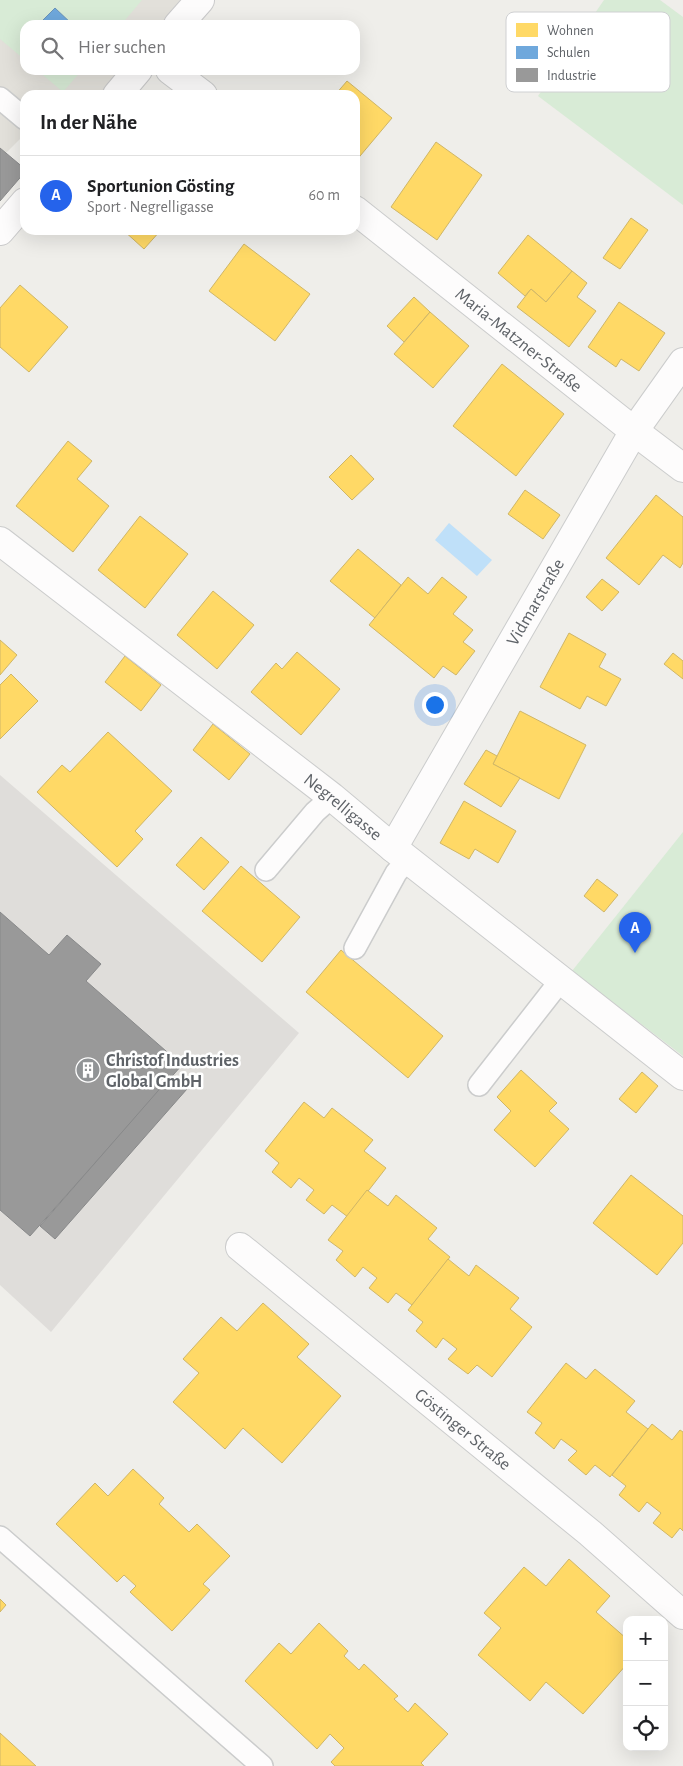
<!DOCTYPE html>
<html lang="de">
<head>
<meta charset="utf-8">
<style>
  :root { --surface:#fff; --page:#f6f6f6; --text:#202124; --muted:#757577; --line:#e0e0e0; --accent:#2563eb }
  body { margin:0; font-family:"Alegreya Sans",sans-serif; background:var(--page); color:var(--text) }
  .controls { position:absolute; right:15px; bottom:15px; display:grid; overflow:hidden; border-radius:10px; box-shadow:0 5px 20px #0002 }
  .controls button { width:45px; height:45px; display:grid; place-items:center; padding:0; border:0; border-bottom:1px solid var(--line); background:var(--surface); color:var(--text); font:25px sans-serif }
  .you { position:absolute; left:434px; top:704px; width:18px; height:18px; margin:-12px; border:4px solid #fff; border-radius:50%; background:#1a73e8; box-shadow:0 0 0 8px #1a73e833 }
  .badge { display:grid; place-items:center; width:32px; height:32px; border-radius:50%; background:var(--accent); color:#fff; font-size:16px; font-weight:700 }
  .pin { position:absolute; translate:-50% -41px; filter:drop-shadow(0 1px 2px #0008) }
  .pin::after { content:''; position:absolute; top:26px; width:18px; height:15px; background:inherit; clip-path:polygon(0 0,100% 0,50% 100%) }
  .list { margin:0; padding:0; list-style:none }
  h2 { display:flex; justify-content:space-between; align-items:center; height:65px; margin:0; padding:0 20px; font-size:21px }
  h2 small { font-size:16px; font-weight:400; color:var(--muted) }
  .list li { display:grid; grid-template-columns:32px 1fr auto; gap:15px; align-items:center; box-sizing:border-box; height:80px; padding:0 20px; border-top:1px solid var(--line) }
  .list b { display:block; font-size:19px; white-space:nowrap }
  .list p { margin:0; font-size:16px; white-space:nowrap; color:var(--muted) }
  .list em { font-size:16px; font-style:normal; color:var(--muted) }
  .icon { flex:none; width:28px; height:28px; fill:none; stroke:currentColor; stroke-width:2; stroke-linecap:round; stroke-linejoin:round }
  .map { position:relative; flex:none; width:683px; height:1766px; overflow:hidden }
  .search { position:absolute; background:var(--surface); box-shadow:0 5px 20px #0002; left:20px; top:20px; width:340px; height:55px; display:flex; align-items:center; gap:12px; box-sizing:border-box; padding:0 18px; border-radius:15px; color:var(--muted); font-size:19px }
  .panel { position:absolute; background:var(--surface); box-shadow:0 5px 20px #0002; left:20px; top:90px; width:340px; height:145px; border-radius:15px }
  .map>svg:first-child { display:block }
  .industrial { fill:#dfddda }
  .education { fill:#e2e0da }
  .green { fill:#d8ebd6 }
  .water { fill:#bfe0f9 }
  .homes { fill:#ffd966; stroke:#cfb667 }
  .schools { fill:#6fa8dc; stroke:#6a93b9 }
  .industry { fill:#999; stroke:#88898a }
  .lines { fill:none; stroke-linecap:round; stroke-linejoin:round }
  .lane-casing { stroke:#cbcccc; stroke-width:24 }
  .street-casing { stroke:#cbcccc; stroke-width:30 }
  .secondary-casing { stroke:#cacacb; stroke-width:30 }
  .lane { stroke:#fdfcfc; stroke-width:21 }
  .street { stroke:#fdfcfc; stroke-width:28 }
  .secondary { stroke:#fdfcfc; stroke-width:28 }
  .labels { text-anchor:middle; stroke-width:5; stroke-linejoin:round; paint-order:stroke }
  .street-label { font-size:18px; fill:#5f6368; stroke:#fff }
  .poi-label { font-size:18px; font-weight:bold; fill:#5f6368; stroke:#fff; text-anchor:start }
  .key { fill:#fff; stroke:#cfd0d2; stroke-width:1 }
  .key-label { font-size:14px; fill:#5f6368 }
</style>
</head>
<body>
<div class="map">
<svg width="683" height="1766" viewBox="0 0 683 1766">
  <rect width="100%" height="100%" fill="#efeeea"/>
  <!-- industrial -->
  <polygon class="industrial" points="0,775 299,1033 51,1332 0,1285"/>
  <!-- education -->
  <polygon class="education" points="0,0 203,0 181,25 25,25 25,70 141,70 118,95 25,95 25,134 6,153 0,148"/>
  <!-- green -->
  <g class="green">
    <polygon points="0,0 142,0 121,25 25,25 25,60 0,39"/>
    <polygon points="604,0 660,0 683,17 683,205 538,96"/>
    <polygon points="37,70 82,70 63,92"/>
    <polygon points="683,832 683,1056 572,971"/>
  </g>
  <!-- water -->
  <polygon class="water" points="449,523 492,560 477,576 435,540"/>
  <!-- homes -->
  <g class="homes">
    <polygon points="347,81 392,118 355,162 355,95 335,95"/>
    <polygon points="436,142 482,175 437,240 391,207"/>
    <polygon points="631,218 648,230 620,269 603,258"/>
    <polygon points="123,230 161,230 144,249"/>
    <polygon points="528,235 572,271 546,302 531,289 525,296 498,273"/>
    <polygon points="244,244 310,294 275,341 209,291"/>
    <polygon points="572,271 587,283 577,297 596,311 569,347 517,307 531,289 546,302"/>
    <polygon points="20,285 68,327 29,372 0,347 0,308"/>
    <polygon points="414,297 430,312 404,342 387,326"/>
    <polygon points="619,302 665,333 639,371 621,359 616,367 588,347"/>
    <polygon points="430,312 469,346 433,388 394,354"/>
    <polygon points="502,364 564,414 516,476 453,426"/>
    <polygon points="68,441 92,461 77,479 109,506 73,552 16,506"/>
    <polygon points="351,455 374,479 352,500 329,477"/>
    <polygon points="525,490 560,515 543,539 508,514"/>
    <polygon points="656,495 683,517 683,563 680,568 663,555 639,585 606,558"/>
    <polygon points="140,516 188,554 145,608 98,570"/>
    <polygon points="358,549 401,585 375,618 330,581"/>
    <polygon points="408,577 428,594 442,577 467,597 453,614 473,630 463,642 475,651 456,675 443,666 434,678 369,625"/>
    <polygon points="602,579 619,592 602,611 586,597"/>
    <polygon points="213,591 254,625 217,669 177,635"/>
    <polygon points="569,633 606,654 599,667 621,679 606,706 587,696 580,709 540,687"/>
    <polygon points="0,640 17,655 0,675"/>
    <polygon points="297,652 340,689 301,735 251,692 276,663 282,669"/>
    <polygon points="673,653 683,661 683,679 664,664"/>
    <polygon points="125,656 161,685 141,711 105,682"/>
    <polygon points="11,674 38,701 0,739 0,685"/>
    <polygon points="520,711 586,745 559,799 493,764"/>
    <polygon points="213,724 250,754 229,780 193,750"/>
    <polygon points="108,732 172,791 135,831 143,839 117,867 37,792 62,765 70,772"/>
    <polygon points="486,750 497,756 493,764 520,778 501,807 464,784"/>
    <polygon points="464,801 516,831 498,863 475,849 469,859 440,843"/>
    <polygon points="201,837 229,862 204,890 176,865"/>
    <polygon points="241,866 300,917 262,962 202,911"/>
    <polygon points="597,879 618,895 604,912 584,896"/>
    <polygon points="341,950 443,1036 408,1078 306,992"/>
    <polygon points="521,1070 557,1103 549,1111 569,1129 535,1167 494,1130 511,1111 497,1097"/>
    <polygon points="642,1072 658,1086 636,1113 619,1099"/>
    <polygon points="304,1102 324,1118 332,1108 373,1140 364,1151 386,1168 348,1217 332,1205 324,1214 306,1200 314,1190 299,1178 291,1188 272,1172 279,1163 265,1151"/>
    <polygon points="631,1175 683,1216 683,1243 657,1275 593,1223"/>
    <polygon points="367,1190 388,1206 396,1195 437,1228 428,1239 450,1257 412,1305 396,1293 388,1303 369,1288 377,1278 363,1267 355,1277 336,1260 343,1251 328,1240"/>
    <polygon points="448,1259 469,1276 476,1265 519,1298 510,1309 532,1327 492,1377 477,1365 468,1374 448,1359 457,1349 443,1338 436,1348 416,1331 423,1322 408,1310"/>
    <polygon points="263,1303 309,1344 297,1357 341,1396 282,1463 243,1428 225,1449 173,1402 199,1373 183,1359 221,1317 237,1331"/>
    <polygon points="566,1363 586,1379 595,1369 635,1401 626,1412 648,1429 610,1477 595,1465 586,1475 568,1460 577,1451 561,1439 554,1449 535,1433 542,1423 527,1412"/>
    <polygon points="652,1424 672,1440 680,1430 683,1432 683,1531 680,1528 672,1538 653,1523 661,1513 647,1502 639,1512 619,1495 626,1486 612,1475"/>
    <polygon points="133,1469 164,1498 159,1504 189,1532 197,1524 230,1556 203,1584 210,1590 172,1631 130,1592 136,1586 124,1575 117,1582 56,1524 95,1483 108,1496"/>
    <polygon points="569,1559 610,1596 596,1612 627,1639 627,1664 583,1714 546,1682 530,1701 478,1655 501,1628 484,1613 524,1567 546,1586"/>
    <polygon points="0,1599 6,1605 0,1612"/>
    <polygon points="319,1623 348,1651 344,1656 359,1670 364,1664 398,1696 394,1699 408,1712 415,1703 448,1734 421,1763 424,1766 335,1766 331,1762 344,1748 330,1734 317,1749 245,1681 279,1643 291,1654"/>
    <polygon points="0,1733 36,1766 0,1766"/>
  </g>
  <!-- schools -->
  <polygon class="schools" points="55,8 73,25 38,25"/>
  <!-- industry -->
  <g class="industry">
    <polygon points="0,148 25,169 25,172 0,201"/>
    <polygon points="0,912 49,955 67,935 101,964 86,981 182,1065 30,1236 0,1210"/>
    <polygon points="171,1076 187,1089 55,1239 40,1226"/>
  </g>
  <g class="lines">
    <defs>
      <g id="lane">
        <polyline points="0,98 25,119"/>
        <polyline points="266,870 315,812 332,797"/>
        <polyline points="355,948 396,873 408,859"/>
        <polyline points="479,1085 561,980"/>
        <polyline points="0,1537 262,1766"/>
      </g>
      <g id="street">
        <polyline points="170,70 203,95"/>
        <path id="s1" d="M355,210L634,431L683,468"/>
        <path id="s2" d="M0,541L332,797L393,848L683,1076"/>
        <path id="s3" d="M393,848L634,431L683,362"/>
        <path id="s4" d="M240,1247L590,1533L683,1615"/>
      </g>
      <g id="secondary">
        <polyline points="178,25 200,0"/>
        <polyline points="117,95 138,70"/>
        <polyline points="0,231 25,202"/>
      </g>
    </defs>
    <!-- lane casing -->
    <use href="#lane" class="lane-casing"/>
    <!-- street casing -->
    <use href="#street" class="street-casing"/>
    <!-- secondary casing -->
    <use href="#secondary" class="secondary-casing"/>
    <!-- lane -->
    <use href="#lane" class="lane"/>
    <!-- street -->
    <use href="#street" class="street"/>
    <!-- secondary -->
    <use href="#secondary" class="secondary"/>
  </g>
  <!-- icons -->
  <defs>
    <symbol id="building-disc" viewBox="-11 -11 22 22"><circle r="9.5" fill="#919496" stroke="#fff"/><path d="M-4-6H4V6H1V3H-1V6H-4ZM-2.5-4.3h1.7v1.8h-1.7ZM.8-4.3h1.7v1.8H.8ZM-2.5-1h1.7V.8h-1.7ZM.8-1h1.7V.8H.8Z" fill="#fff"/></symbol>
  </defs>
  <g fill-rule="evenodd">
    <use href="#building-disc" x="74" y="1056" width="28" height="28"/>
  </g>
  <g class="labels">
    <!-- street labels -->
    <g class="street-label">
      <text dy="6" stroke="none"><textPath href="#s1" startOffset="209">Maria-Matzner-Straße</textPath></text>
      <text dy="6" stroke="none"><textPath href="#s3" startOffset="284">Vidmarstraße</textPath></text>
      <text dy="6" stroke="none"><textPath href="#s2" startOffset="434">Negrelligasse</textPath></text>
      <text dy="6" stroke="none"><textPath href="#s4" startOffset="288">Göstinger Straße</textPath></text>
    </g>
    <!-- poi labels -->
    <g class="poi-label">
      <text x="106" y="1066">Christof Industries<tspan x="106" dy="21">Global GmbH</tspan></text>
    </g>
  </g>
  <!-- legend -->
  <rect x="506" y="12" width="164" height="80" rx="8" class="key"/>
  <rect x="516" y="23" width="22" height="14" fill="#ffd966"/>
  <rect x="516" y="46" width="22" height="13" fill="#6fa8dc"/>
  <rect x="516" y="68" width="22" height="14" fill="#999"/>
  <g class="key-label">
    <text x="547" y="35">Wohnen</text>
    <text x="547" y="57">Schulen</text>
    <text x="547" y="80">Industrie</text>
  </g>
</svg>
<div class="controls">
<button>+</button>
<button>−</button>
<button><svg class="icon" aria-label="locate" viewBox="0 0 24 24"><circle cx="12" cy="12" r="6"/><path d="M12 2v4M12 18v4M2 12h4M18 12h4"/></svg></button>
</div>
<div class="you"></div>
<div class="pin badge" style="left:635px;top:953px">A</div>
<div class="search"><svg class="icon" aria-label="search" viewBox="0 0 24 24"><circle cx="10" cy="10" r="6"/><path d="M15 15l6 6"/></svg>Hier suchen</div>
<section class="panel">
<h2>In der Nähe<small></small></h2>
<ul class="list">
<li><span class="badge">A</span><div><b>Sportunion Gösting</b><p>Sport · Negrelligasse</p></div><em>60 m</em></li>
</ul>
</section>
</div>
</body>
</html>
